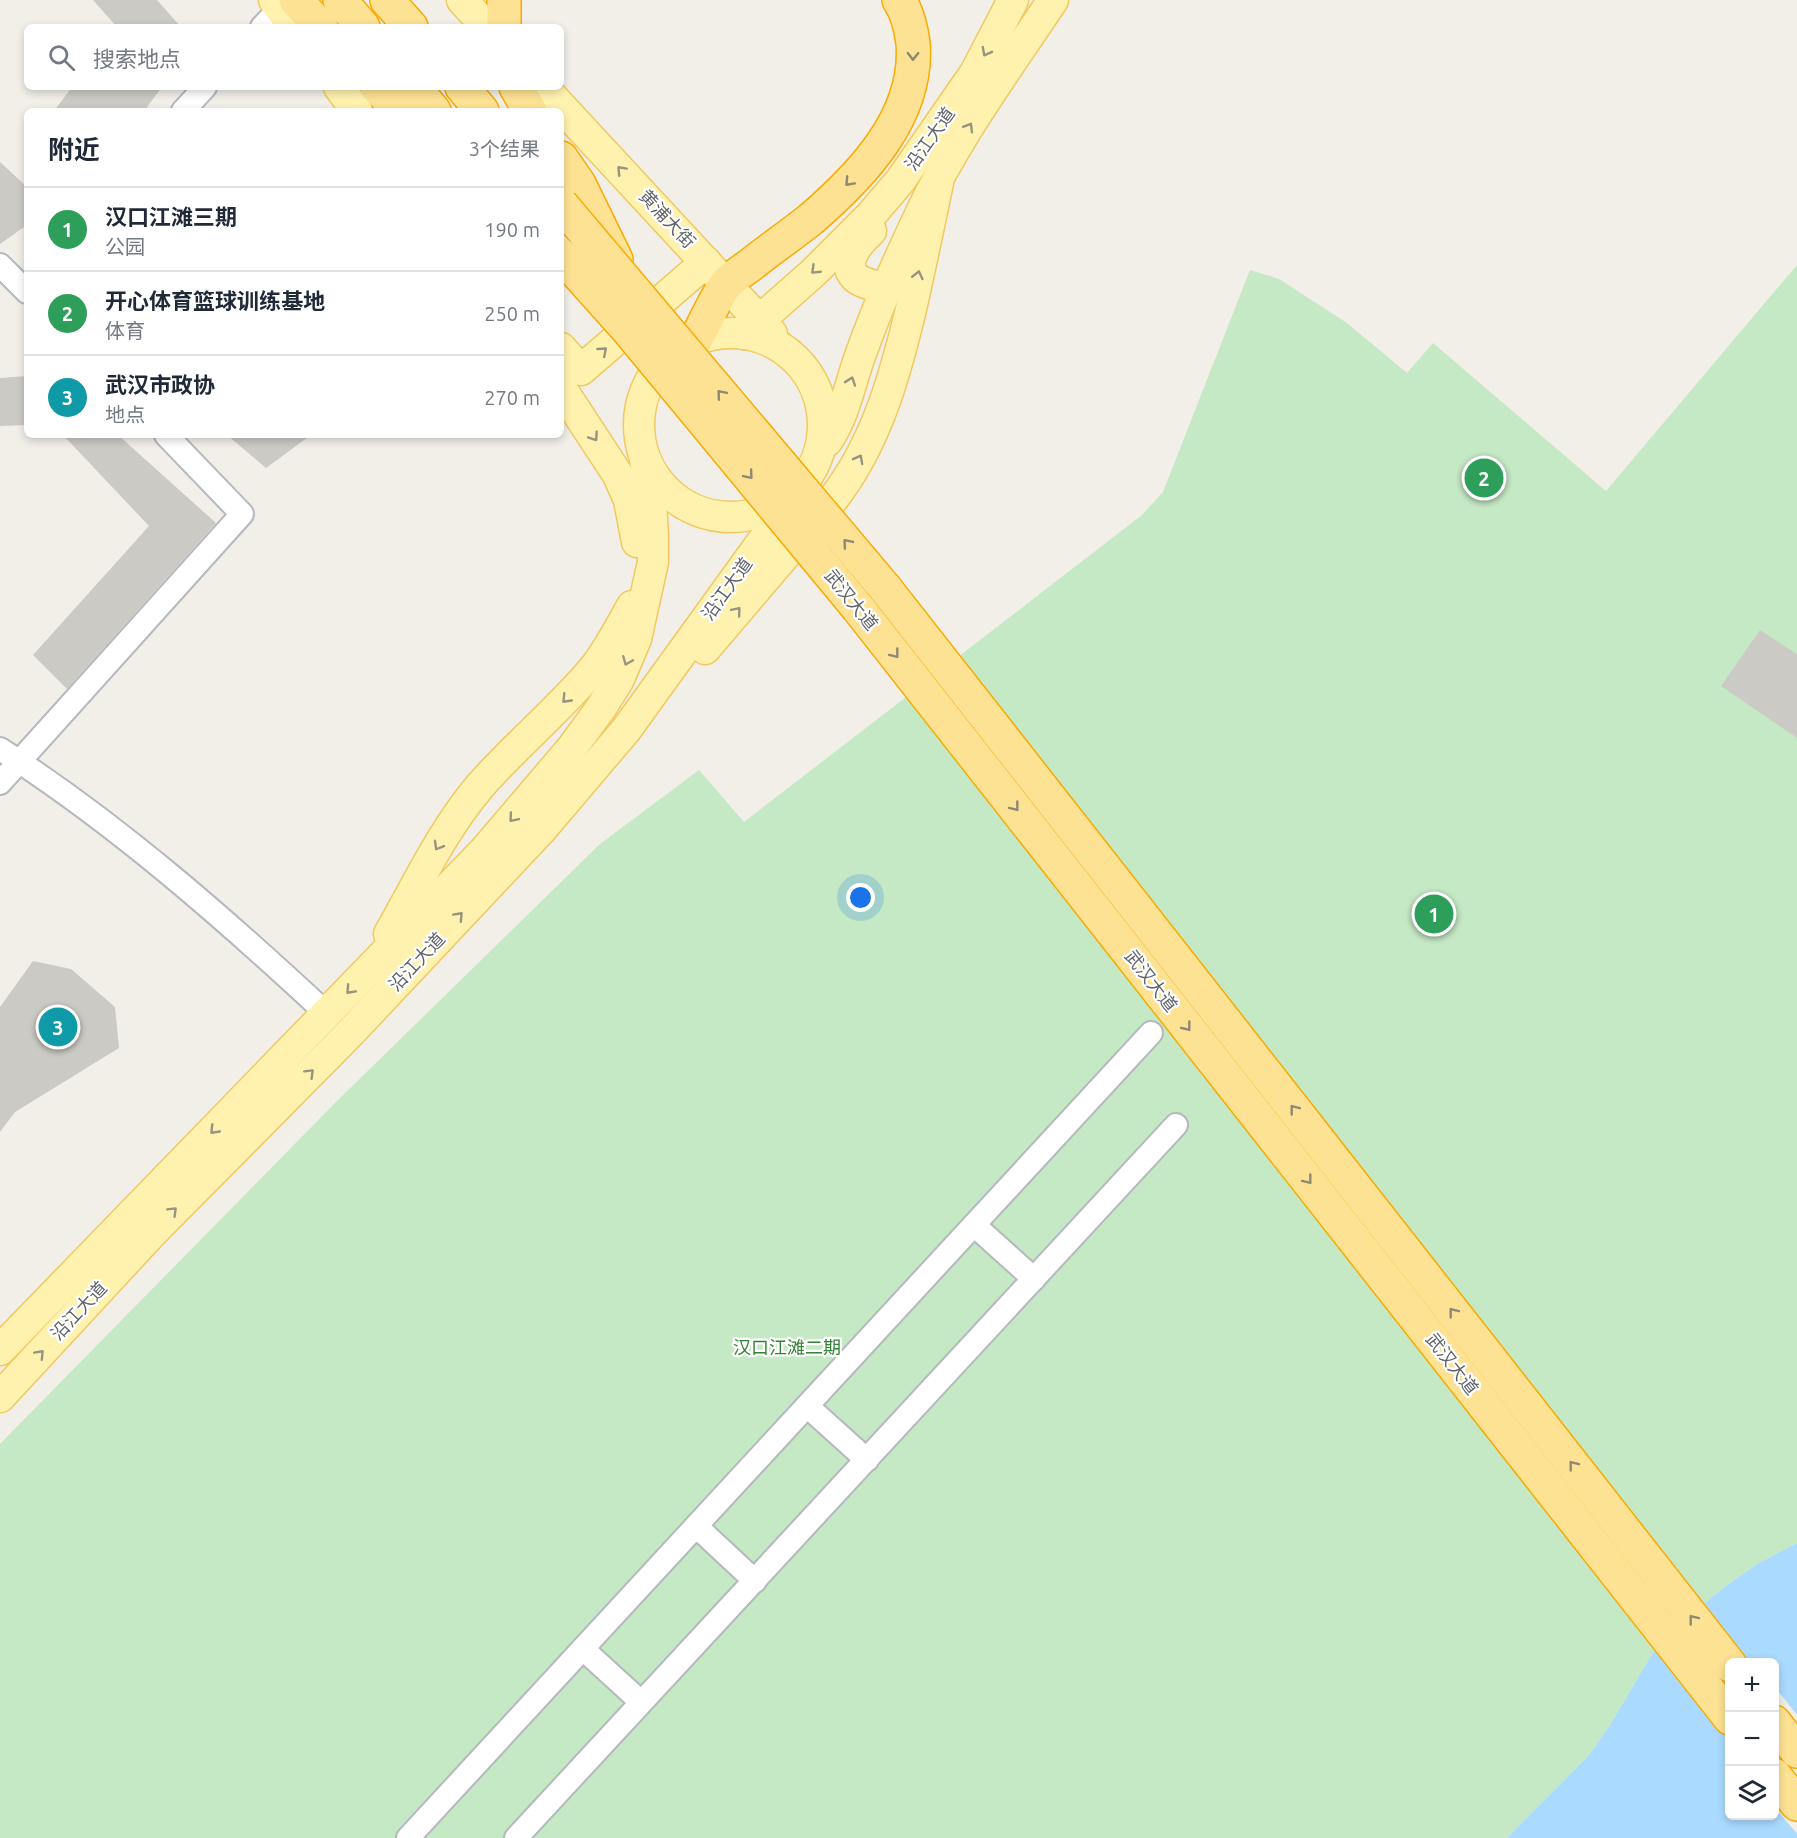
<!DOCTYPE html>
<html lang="zh">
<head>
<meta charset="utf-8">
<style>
  :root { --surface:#fff; --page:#f2f2f3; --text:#1f2937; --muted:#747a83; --line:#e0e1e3; --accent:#d93025 }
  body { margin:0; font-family:Ubuntu,"Noto Sans SC",sans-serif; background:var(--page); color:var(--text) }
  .controls { position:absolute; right:18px; bottom:18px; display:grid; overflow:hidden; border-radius:9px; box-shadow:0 3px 9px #0003 }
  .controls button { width:54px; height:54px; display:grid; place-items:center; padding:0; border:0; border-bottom:2px solid var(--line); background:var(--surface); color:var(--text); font:30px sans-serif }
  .you { position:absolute; left:861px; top:898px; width:21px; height:21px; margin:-15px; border:4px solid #fff; border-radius:50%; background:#1a73e8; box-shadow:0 0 0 9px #1a73e833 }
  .badge { display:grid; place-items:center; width:39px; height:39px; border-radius:50%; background:var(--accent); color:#fff; font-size:20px; font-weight:700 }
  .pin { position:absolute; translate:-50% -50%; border:3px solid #fff; box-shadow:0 2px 6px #0006 }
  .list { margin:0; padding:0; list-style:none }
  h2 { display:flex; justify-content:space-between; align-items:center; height:78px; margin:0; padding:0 24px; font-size:26px }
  h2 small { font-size:20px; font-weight:400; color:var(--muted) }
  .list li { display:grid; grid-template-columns:39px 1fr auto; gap:18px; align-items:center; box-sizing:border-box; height:84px; padding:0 24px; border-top:2px solid var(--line) }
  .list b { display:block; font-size:22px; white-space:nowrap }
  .list p { margin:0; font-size:20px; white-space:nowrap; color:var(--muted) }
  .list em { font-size:20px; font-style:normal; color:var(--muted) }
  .icon { flex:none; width:33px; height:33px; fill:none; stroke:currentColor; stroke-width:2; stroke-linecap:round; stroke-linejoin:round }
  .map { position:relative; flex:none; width:1797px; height:1838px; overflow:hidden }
  .search { position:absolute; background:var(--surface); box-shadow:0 3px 9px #0003; left:24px; top:24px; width:540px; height:66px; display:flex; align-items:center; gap:15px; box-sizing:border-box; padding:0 21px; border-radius:9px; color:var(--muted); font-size:22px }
  .panel { position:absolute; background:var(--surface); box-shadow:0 3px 9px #0003; left:24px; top:108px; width:540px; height:330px; border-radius:9px }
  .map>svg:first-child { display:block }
  .green { fill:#c5e8c5 }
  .water { fill:#aadaff; fill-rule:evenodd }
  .pier { fill:#f1efe8 }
  .building { fill:#cccac5 }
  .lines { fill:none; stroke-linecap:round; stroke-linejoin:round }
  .minor-casing { stroke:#b5b8bc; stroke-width:26 }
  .major-casing { stroke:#f2c960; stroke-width:33 }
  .highway-casing { stroke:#f9ab00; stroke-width:36 }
  .minor { stroke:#fff; stroke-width:22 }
  .major { stroke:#fff2af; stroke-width:30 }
  .highway { stroke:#fde293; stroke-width:33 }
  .highway-bridge-casing { stroke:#f9ab00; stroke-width:36; stroke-linecap:butt }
  .highway-bridge { stroke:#fde293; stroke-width:33 }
  .oneway { stroke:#979581 }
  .oneway2 { stroke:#8e8975 }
  .labels { text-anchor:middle; stroke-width:4.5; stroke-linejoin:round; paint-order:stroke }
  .street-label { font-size:18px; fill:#5f6368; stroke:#fff }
  .park-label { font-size:18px; fill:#348238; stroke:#fff }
</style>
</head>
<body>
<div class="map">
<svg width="1797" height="1838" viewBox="0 0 1797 1838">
  <rect width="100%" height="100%" fill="#f1efe8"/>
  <!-- green -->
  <polygon class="green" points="1797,265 1797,1543 1759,1563 1723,1588 1682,1622 1654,1651 1610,1725 1590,1754 1507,1838 0,1838 0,1444 336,1102 600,844 699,770 744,822 1142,515 1163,492 1250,270 1279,279 1347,323 1407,373 1433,343 1606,491"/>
  <!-- water -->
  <path class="water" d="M1797,1543V1838H1507L1590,1754L1610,1725L1654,1651L1682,1622L1723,1588L1759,1563ZM1730,1662H1774V1816H1730Z"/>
  <!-- pier -->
  <polygon class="pier" points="1775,1687 1797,1715 1797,1834 1774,1806"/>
  <!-- building -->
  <g class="building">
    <polygon points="93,0 157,0 181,27 117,27"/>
    <polygon points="72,87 162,87 144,111 54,111"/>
    <polygon points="0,162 27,187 27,225 0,244"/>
    <polygon points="27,376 27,425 0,426 0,378"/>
    <polygon points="63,435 118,435 216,523 67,689 33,655 149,526"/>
    <polygon points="227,435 311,435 266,468"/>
    <polygon points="1760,630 1797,654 1797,738 1721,686"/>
    <polygon points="33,961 71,969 115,1007 119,1048 15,1112 0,1132 0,1007"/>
  </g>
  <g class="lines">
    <defs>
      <g id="minor">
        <polyline points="262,27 280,8"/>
        <polyline points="183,111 205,87"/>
        <polyline points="0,265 27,292"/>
        <path d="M0,749C118,825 225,919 327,1014"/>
        <polyline points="0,783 242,514 166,435"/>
        <polyline points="974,1225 1034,1279"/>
        <polyline points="807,1406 867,1460"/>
        <polyline points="696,1526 755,1581"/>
        <polyline points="583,1649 641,1702"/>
        <polyline points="408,1838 1151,1033"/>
        <polyline points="516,1838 1176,1125"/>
      </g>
      <g id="major">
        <polyline points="274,0 294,27"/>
        <polyline points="462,0 487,27"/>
        <polyline points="339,87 357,111"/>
        <polyline points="543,87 772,334"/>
        <path d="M871,231C861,240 840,262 855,277C862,284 878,286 887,289"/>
        <circle cx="731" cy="425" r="92"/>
        <polyline points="744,334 813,273 871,215 900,181 975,73 1013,0"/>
        <polyline points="561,348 581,370 706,262"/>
        <polyline points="561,388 618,475 629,500 637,542"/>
        <path d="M827,441C844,417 850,384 860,356C876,311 896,265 917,221C953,142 1005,72 1053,0"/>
        <path d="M705,649L833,499C876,444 895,376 911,309C921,265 930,221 939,178"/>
        <path d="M389,934C418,883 442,831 480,786C516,745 559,710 594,668C609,649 620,627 632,606"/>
        <polyline points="0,1350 485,850 571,749 601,708 619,679 636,639 653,562 653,535 650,487 645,459"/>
        <polyline points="0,1397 150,1235 351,1032 541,830 626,730 764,539 793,495"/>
      </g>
      <g id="highway">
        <polyline points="296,0 321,27"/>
        <polyline points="340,0 363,27"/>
        <polyline points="387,0 411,27"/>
        <polyline points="504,27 504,0"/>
        <polyline points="377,87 400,111"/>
        <polyline points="414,87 434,111"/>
        <polyline points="462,87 482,111"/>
        <polyline points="516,87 530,111"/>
        <polyline points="561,158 579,184 616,260"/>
        <path d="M696,339C704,325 717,294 727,283C733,277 742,271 749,266C769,250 791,235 811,219C862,175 919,116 913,43C911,28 908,13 899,0"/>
        <polyline points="885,588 1730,1665"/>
        <polyline points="858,608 1730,1718"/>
        <polyline points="1774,1722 1797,1751"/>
        <polyline points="1774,1775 1797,1804"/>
      </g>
    </defs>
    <!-- minor casing -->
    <use href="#minor" class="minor-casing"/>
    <!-- major casing -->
    <use href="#major" class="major-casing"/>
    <!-- highway casing -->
    <use href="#highway" class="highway-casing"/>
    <!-- minor -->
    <use href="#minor" class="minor"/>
    <!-- major -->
    <use href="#major" class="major"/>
    <!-- highway -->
    <use href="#highway" class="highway"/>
    <defs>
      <g id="highway-bridge">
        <polyline points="561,204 885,588"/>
        <polyline points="561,255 629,331 858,608"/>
      </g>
    </defs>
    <!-- highway-bridge casing -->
    <use href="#highway-bridge" class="highway-bridge-casing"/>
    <!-- highway-bridge -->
    <use href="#highway-bridge" class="highway-bridge"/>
  </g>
  <!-- one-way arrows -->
  <defs><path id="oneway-chevron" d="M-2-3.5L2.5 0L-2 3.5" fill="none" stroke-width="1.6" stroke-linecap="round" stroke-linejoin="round" transform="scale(1.5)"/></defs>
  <g class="oneway">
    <use href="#oneway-chevron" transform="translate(986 52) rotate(118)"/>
    <use href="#oneway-chevron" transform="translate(969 127) rotate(-59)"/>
    <use href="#oneway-chevron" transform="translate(621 170) rotate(-133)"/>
    <use href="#oneway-chevron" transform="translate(815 270) rotate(136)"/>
    <use href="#oneway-chevron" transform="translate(918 275) rotate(-77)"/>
    <use href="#oneway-chevron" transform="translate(603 351) rotate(-41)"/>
    <use href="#oneway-chevron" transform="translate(851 381) rotate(-71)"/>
    <use href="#oneway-chevron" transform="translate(594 437) rotate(56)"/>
    <use href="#oneway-chevron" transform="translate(859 459) rotate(-62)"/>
    <use href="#oneway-chevron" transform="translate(737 611) rotate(-50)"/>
    <use href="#oneway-chevron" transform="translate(627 661) rotate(112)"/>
    <use href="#oneway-chevron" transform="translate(566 699) rotate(134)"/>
    <use href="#oneway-chevron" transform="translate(513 818) rotate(130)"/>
    <use href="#oneway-chevron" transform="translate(438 846) rotate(120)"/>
    <use href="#oneway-chevron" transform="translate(459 916) rotate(-47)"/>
    <use href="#oneway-chevron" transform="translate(350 990) rotate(133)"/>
    <use href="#oneway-chevron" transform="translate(310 1073) rotate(-45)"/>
    <use href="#oneway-chevron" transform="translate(214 1130) rotate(134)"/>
    <use href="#oneway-chevron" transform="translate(173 1211) rotate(-45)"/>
    <use href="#oneway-chevron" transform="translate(40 1354) rotate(-47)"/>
  </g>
  <g class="oneway2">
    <use href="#oneway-chevron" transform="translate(913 56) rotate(91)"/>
    <use href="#oneway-chevron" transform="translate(849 182) rotate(133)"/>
    <use href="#oneway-chevron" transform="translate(721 394) rotate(-130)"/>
    <use href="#oneway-chevron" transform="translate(749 475) rotate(50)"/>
    <use href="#oneway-chevron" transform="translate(847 543) rotate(-130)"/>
    <use href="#oneway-chevron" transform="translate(895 654) rotate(52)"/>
    <use href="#oneway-chevron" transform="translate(1015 807) rotate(52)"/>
    <use href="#oneway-chevron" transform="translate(1187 1027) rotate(52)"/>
    <use href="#oneway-chevron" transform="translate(1294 1109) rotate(-128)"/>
    <use href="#oneway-chevron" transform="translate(1308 1180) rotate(52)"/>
    <use href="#oneway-chevron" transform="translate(1453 1312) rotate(-128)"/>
    <use href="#oneway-chevron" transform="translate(1573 1465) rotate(-128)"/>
    <use href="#oneway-chevron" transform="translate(1693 1619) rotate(-128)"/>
  </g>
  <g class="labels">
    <!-- street labels -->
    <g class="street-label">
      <text transform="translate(930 139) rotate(-55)" y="6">沿江大道</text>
      <text transform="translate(667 219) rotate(47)" y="6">黄浦大街</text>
      <text transform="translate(727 589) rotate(-54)" y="6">沿江大道</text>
      <text transform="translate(851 600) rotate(51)" y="6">武汉大道</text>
      <text transform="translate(417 962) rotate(-47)" y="6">沿江大道</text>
      <text transform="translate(1151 981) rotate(52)" y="6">武汉大道</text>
      <text transform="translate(79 1311) rotate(-47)" y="6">沿江大道</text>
      <text transform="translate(1452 1364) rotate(52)" y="6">武汉大道</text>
    </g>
    <!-- park labels -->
    <g class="park-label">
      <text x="787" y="1354">汉口江滩二期</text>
    </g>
  </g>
</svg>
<div class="controls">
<button>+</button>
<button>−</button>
<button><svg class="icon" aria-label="layers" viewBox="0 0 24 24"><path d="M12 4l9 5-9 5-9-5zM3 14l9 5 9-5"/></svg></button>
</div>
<div class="you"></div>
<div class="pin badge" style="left:1434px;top:914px;background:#2e9e5b">1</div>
<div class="pin badge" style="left:1484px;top:478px;background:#2e9e5b">2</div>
<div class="pin badge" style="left:58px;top:1027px;background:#0f9aa8">3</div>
<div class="search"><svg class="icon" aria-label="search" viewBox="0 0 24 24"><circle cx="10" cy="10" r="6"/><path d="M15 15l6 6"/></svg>搜索地点</div>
<section class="panel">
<h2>附近<small>3个结果</small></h2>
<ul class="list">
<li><span class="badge" style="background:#2e9e5b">1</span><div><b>汉口江滩三期</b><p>公园</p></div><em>190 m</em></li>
<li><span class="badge" style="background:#2e9e5b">2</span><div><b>开心体育篮球训练基地</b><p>体育</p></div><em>250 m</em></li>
<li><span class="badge" style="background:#0f9aa8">3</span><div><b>武汉市政协</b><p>地点</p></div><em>270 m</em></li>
</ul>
</section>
</div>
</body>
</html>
